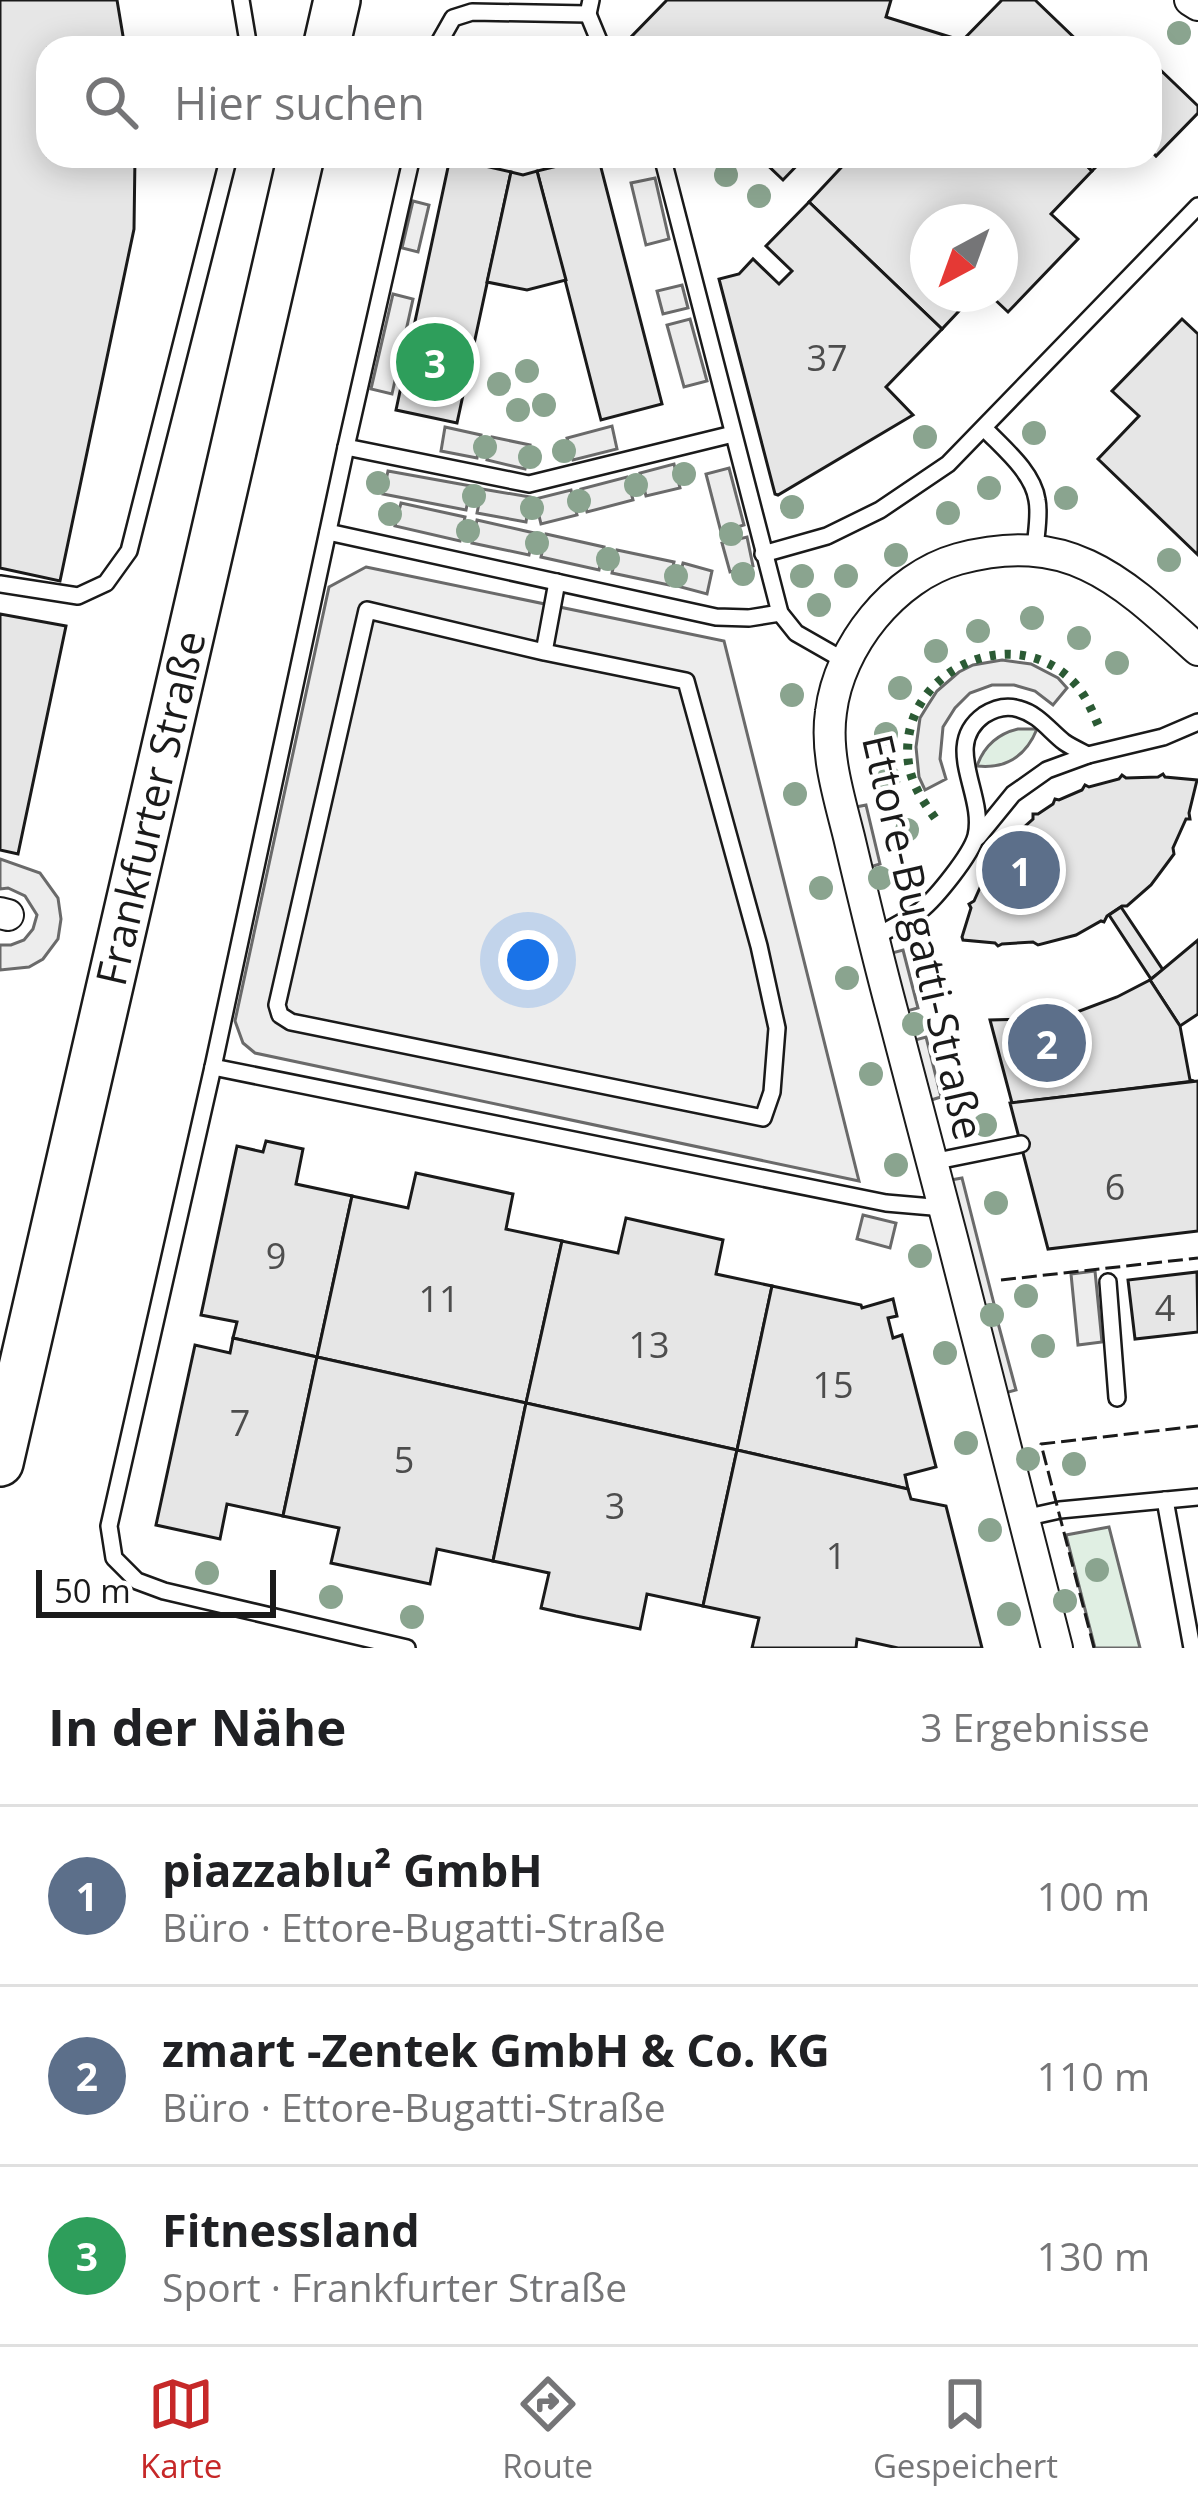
<!DOCTYPE html>
<html lang="de">
<head>
<meta charset="utf-8">
<style>
  :root { --surface:#fff; --page:#f2f2f2; --text:#202124; --muted:#757577; --line:#e0e0e0; --accent:#c62828 }
  body { margin:0; font-family:"Open Sans",sans-serif; background:var(--page); color:var(--text) }
  .compass { position:absolute; left:910px; top:204px; width:108px; height:108px; border-radius:50%; background:var(--surface); box-shadow:0 6px 30px #0003; rotate:221deg }
  .scale { position:absolute; left:36px; bottom:30px; width:240px; box-sizing:border-box; padding-left:12px; border:6px solid #1a1a1a; border-top:0; font-size:33px; line-height:42px; white-space:nowrap; color:#1a1a1a; -webkit-text-stroke:9px #fff; paint-order:stroke }
  .you { position:absolute; left:528px; top:960px; width:42px; height:42px; margin:-30px; border:9px solid #fff; border-radius:50%; background:#1a73e8; box-shadow:0 0 0 18px #1a73e833 }
  .badge { display:grid; place-items:center; width:78px; height:78px; border-radius:50%; background:var(--accent); color:#fff; font-size:39px; font-weight:700 }
  .pin { position:absolute; translate:-50% -50%; border:6px solid #fff; box-shadow:0 3px 12px #0006 }
  .list { margin:0; padding:0; list-style:none }
  h2 { display:flex; justify-content:space-between; align-items:center; height:156px; margin:0; padding:0 48px; font-size:51px }
  h2 small { font-size:39px; font-weight:400; color:var(--muted) }
  .list li { display:grid; grid-template-columns:78px 1fr auto; gap:36px; align-items:center; box-sizing:border-box; height:180px; padding:0 48px; border-top:3px solid var(--line) }
  .list b { display:block; font-size:45px; white-space:nowrap }
  .list p { margin:0; font-size:39px; white-space:nowrap; color:var(--muted) }
  .list em { font-size:39px; font-style:normal; color:var(--muted) }
  .icon { flex:none; width:66px; height:66px; fill:none; stroke:currentColor; stroke-width:2; stroke-linecap:round; stroke-linejoin:round }
  .map { position:relative; flex:none; width:1198px; height:1648px; overflow:hidden }
  .search { position:absolute; background:var(--surface); box-shadow:0 6px 30px #0003; left:36px; right:36px; top:36px; height:132px; display:flex; align-items:center; gap:30px; box-sizing:border-box; padding:0 42px; border-radius:36px; color:var(--muted); font-size:45px }
  .sheet { height:696px; background:var(--surface) }
  nav { display:flex; justify-content:space-around; align-items:center; box-sizing:border-box; height:168px; border-top:3px solid var(--line); background:var(--surface); font-size:33px; color:var(--muted) }
  nav a { display:grid; justify-items:center; gap:6px }
  nav .on { color:var(--accent) }
  .map>svg:first-child { display:block }
  .green { fill:#e0efe3; stroke:#6a6a6a; stroke-width:3 }
  .parking { fill:#ededed; stroke:#6a6a6a; stroke-width:3 }
  .building { fill:#e6e6e6; stroke:#1a1a1a; stroke-width:3 }
  .lines { fill:none; stroke-linecap:round; stroke-linejoin:round }
  .lane-casing { stroke:#1a1a1a; stroke-width:20 }
  .street-casing { stroke:#1a1a1a; stroke-width:34 }
  .primary-casing { stroke:#1a1a1a; stroke-width:50 }
  .lane { stroke:#fff; stroke-width:15 }
  .street { stroke:#fff; stroke-width:30 }
  .primary { stroke:#fff; stroke-width:45 }
  .hedge { stroke:#2b5a34; stroke-width:9; stroke-dasharray:6 9; stroke-linecap:butt }
  .fence { stroke:#1a1a1a; stroke-width:3; stroke-dasharray:15 6; stroke-linecap:butt }
  .tree { fill:#8aa48f }
  .labels { text-anchor:middle; stroke-width:9; stroke-linejoin:round; paint-order:stroke }
  .number-label { font-size:36px; fill:#4d4d4d }
  .street-label { font-size:42px; fill:#1a1a1a; stroke:#fff }
</style>
</head>
<body>
<div class="map">
<svg width="1198" height="1648" viewBox="0 0 1198 1648">
  <rect width="100%" height="100%" fill="#fff"/>
  <!-- green -->
  <g class="green">
    <path d="M1018,729H1037C1026,756 1006,769 977,766C984,746 997,734 1018,729Z"/>
    <polygon points="1109,1527 1140,1648 1095,1648 1066,1535"/>
  </g>
  <!-- parking -->
  <g class="parking">
    <polygon points="655,178 669,239 646,245 631,183"/>
    <polygon points="413,201 429,205 418,252 402,248"/>
    <polygon points="682,285 688,308 663,314 657,291"/>
    <polygon points="393,294 413,299 392,394 371,389"/>
    <polygon points="690,319 707,381 684,387 667,325"/>
    <polygon points="612,426 617,449 573,460 567,438"/>
    <polygon points="445,427 481,435 477,458 441,451"/>
    <polygon points="492,437 530,445 525,469 487,460"/>
    <polygon points="674,464 680,488 646,496 640,473"/>
    <polygon points="729,468 744,525 721,532 706,474"/>
    <polygon points="388,471 471,486 466,510 383,494"/>
    <polygon points="627,477 633,500 587,512 581,489"/>
    <polygon points="482,489 530,497 526,522 477,513"/>
    <polygon points="571,490 577,515 541,524 535,499"/>
    <polygon points="401,503 465,517 460,541 395,526"/>
    <polygon points="477,520 534,533 529,555 472,543"/>
    <polygon points="546,534 604,547 599,570 541,557"/>
    <polygon points="747,537 753,566 730,572 722,543"/>
    <polygon points="617,550 674,562 669,585 612,573"/>
    <polygon points="683,563 712,571 707,594 677,586"/>
    <polygon points="366,567 724,641 859,1181 255,1053 243,1043 235,1021 329,587"/>
    <polygon points="1002,660 1031,664 1058,678 1067,688 1053,705 1035,691 1014,685 992,685 970,693 955,708 943,727 940,759 946,779 925,790 919,777 916,747 920,718 928,705 937,691 959,672 973,665"/>
    <polygon points="866,805 880,864 870,867 856,807"/>
    <polygon points="0,859 40,873 58,898 61,919 58,939 43,959 29,967 0,970 0,945 11,945 24,940 33,929 37,915 25,896 8,888 0,889"/>
    <polygon points="903,950 918,1008 907,1011 892,953"/>
    <polygon points="926,1037 941,1097 931,1100 915,1040"/>
    <polygon points="962,1178 994,1304 983,1306 951,1180"/>
    <polygon points="863,1215 896,1223 890,1248 857,1239"/>
    <polygon points="1095,1271 1102,1342 1078,1345 1071,1274"/>
    <polygon points="998,1323 1016,1390 1005,1393 987,1326"/>
  </g>
  <!-- building -->
  <g class="building">
    <polygon points="0,0 117,0 125,48 48,48 48,156 135,156 134,229 60,581 0,568"/>
    <polygon points="667,0 891,0 886,17 963,41 955,48 646,48 632,36"/>
    <polygon points="1002,0 1035,0 1085,48 963,48 959,44"/>
    <polygon points="1150,60 1198,106 1198,113 1156,156 1150,150"/>
    <polygon points="450,156 488,156 486,166 450,158"/>
    <polygon points="560,156 596,156 562,165"/>
    <polygon points="598,156 662,404 601,420 537,171"/>
    <polygon points="758,156 806,156 783,180"/>
    <polygon points="852,156 1077,156 1092,171 1051,214 1078,239 1008,312 989,294 1000,294 1000,222 928,222 928,294 975,294 942,329 809,202"/>
    <polygon points="1077,156 1107,156 1092,171"/>
    <polygon points="450,158 511,172 457,423 396,410"/>
    <polygon points="537,171 566,280 527,290 487,282 511,172 523,175"/>
    <polygon points="809,202 942,329 886,387 913,415 778,495 775,494 719,279 739,274 753,259 779,284 792,271 766,246"/>
    <polygon points="1182,319 1198,334 1198,555 1098,459 1139,416 1112,391"/>
    <polygon points="0,614 66,626 18,854 0,850"/>
    <polygon points="1163,774 1165,777 1197,780 1189,813 1190,819 1186,819 1173,848 1174,854 1151,885 1127,906 1122,906 1107,916 1104,922 1101,921 1076,935 1038,945 1033,942 1002,944 998,946 995,943 963,940 962,937 971,908 969,904 974,901 987,872 985,868 991,866 1009,841 1009,836 1014,836 1033,819 1033,814 1038,814 1053,804 1055,799 1059,800 1082,790 1085,785 1089,787 1119,779 1122,775 1126,778 1158,777"/>
    <polygon points="1121,907 1163,970 1151,979 1109,915"/>
    <polygon points="1198,940 1198,1014 1180,1026 1150,980"/>
    <polygon points="1150,980 1180,1026 1190,1080 1194,1081 1012,1103 990,1020 1034,1019 1077,1012 1117,997"/>
    <polygon points="1198,1081 1198,1231 1048,1249 1010,1103"/>
    <polygon points="266,1141 303,1149 296,1184 352,1196 317,1357 233,1338 237,1322 201,1315 237,1146 263,1152"/>
    <polygon points="416,1173 513,1194 506,1229 562,1241 526,1403 317,1357 352,1196 408,1208"/>
    <polygon points="626,1218 723,1240 716,1274 772,1286 737,1450 526,1403 562,1241 618,1253"/>
    <polygon points="1197,1272 1198,1332 1135,1339 1128,1280"/>
    <polygon points="772,1286 861,1305 862,1308 893,1299 897,1316 888,1318 893,1338 902,1335 936,1467 905,1475 908,1489 737,1450"/>
    <polygon points="233,1338 317,1357 283,1516 227,1504 220,1539 156,1525 195,1345 230,1353"/>
    <polygon points="317,1357 526,1403 493,1561 437,1549 430,1584 331,1563 339,1528 283,1516"/>
    <polygon points="526,1403 737,1450 703,1606 647,1594 640,1629 576,1616 541,1608 549,1573 493,1561"/>
    <polygon points="737,1450 908,1489 911,1499 946,1506 982,1648 898,1648 857,1639 856,1648 752,1648 759,1618 703,1606"/>
  </g>
  <g class="lines">
    <defs>
      <g id="lane">
        <polyline points="241,0 249,48"/>
        <polyline points="588,14 602,48"/>
        <polyline points="436,48 453,18 472,12 588,14 591,0"/>
        <polyline points="662,156 780,613 796,633 845,661"/>
        <path d="M985,429C1003,448 1033,472 1037,500C1040,515 1036,534 1035,549"/>
        <polyline points="346,447 529,484 733,434"/>
        <polyline points="328,532 716,617 749,618 780,613"/>
        <polyline points="763,554 827,536 880,510 948,464 1198,206"/>
        <polyline points="0,584 78,596 106,583 129,551 229,156"/>
        <polyline points="544,652 686,681 759,946 777,1028 772,1092 763,1118 291,1022 280,1015 277,1005 367,610 544,652 557,582"/>
        <polyline points="978,837 1013,794 1047,770 1088,755 1163,737 1198,722"/>
        <path d="M873,939C888,929 906,921 921,910C936,898 971,855 976,836C986,794 941,746 984,715C995,708 1007,705 1019,709C1038,714 1049,730 1064,742C1071,747 1080,751 1088,755"/>
        <polyline points="213,1067 886,1203 944,1208"/>
        <polyline points="932,1162 1021,1144"/>
        <polyline points="1108,1282 1117,1398"/>
        <polyline points="1165,1500 1192,1648"/>
        <polyline points="1024,1518 1060,1510 1198,1497"/>
        <polyline points="407,1648 164,1591 137,1581 114,1558 109,1526 213,1067 346,447 412,156"/>
      </g>
      <g id="street">
        <polyline points="1190,0 1198,5"/>
        <polyline points="0,913 8,915"/>
        <path d="M1057,1648C1004,1436 949,1225 893,1014C877,955 863,896 849,837C839,797 825,753 831,712C839,646 894,577 958,559C1070,529 1121,580 1198,650"/>
      </g>
      <g id="primary">
        <polyline points="326,48 337,0"/>
        <path id="s1" d="M0,1463L301,156"/>
      </g>
    </defs>
    <!-- lane casing -->
    <use href="#lane" class="lane-casing"/>
    <!-- street casing -->
    <use href="#street" class="street-casing"/>
    <!-- primary casing -->
    <use href="#primary" class="primary-casing"/>
    <!-- lane -->
    <use href="#lane" class="lane"/>
    <!-- street -->
    <use href="#street" class="street"/>
    <!-- primary -->
    <use href="#primary" class="primary"/>
    <!-- hedge -->
    <path class="hedge" d="M935,818C922,800 910,782 908,759C900,669 1018,617 1077,686C1087,698 1093,713 1099,727"/>
    <!-- fence -->
    <g class="fence">
      <polyline points="1001,1280 1198,1258"/>
      <polyline points="1094,1648 1041,1444 1198,1426"/>
    </g>
  </g>
  <!-- trees -->
  <g class="tree">
    <circle cx="1179" cy="33" r="12"/>
    <circle cx="726" cy="175" r="12"/>
    <circle cx="759" cy="196" r="12"/>
    <circle cx="527" cy="371" r="12"/>
    <circle cx="499" cy="384" r="12"/>
    <circle cx="544" cy="405" r="12"/>
    <circle cx="518" cy="410" r="12"/>
    <circle cx="1034" cy="433" r="12"/>
    <circle cx="925" cy="437" r="12"/>
    <circle cx="485" cy="447" r="12"/>
    <circle cx="564" cy="451" r="12"/>
    <circle cx="530" cy="457" r="12"/>
    <circle cx="684" cy="474" r="12"/>
    <circle cx="378" cy="483" r="12"/>
    <circle cx="636" cy="485" r="12"/>
    <circle cx="989" cy="488" r="12"/>
    <circle cx="474" cy="496" r="12"/>
    <circle cx="1066" cy="498" r="12"/>
    <circle cx="579" cy="501" r="12"/>
    <circle cx="792" cy="507" r="12"/>
    <circle cx="532" cy="508" r="12"/>
    <circle cx="948" cy="513" r="12"/>
    <circle cx="390" cy="514" r="12"/>
    <circle cx="468" cy="531" r="12"/>
    <circle cx="731" cy="534" r="12"/>
    <circle cx="537" cy="543" r="12"/>
    <circle cx="896" cy="555" r="12"/>
    <circle cx="608" cy="559" r="12"/>
    <circle cx="1169" cy="560" r="12"/>
    <circle cx="743" cy="574" r="12"/>
    <circle cx="676" cy="576" r="12"/>
    <circle cx="802" cy="576" r="12"/>
    <circle cx="846" cy="576" r="12"/>
    <circle cx="819" cy="605" r="12"/>
    <circle cx="1032" cy="618" r="12"/>
    <circle cx="978" cy="631" r="12"/>
    <circle cx="1079" cy="638" r="12"/>
    <circle cx="936" cy="651" r="12"/>
    <circle cx="1117" cy="663" r="12"/>
    <circle cx="900" cy="688" r="12"/>
    <circle cx="792" cy="695" r="12"/>
    <circle cx="886" cy="734" r="12"/>
    <circle cx="889" cy="778" r="12"/>
    <circle cx="795" cy="794" r="12"/>
    <circle cx="907" cy="830" r="12"/>
    <circle cx="880" cy="878" r="12"/>
    <circle cx="821" cy="888" r="12"/>
    <circle cx="847" cy="978" r="12"/>
    <circle cx="914" cy="1024" r="12"/>
    <circle cx="871" cy="1074" r="12"/>
    <circle cx="985" cy="1125" r="12"/>
    <circle cx="896" cy="1165" r="12"/>
    <circle cx="996" cy="1203" r="12"/>
    <circle cx="920" cy="1256" r="12"/>
    <circle cx="1026" cy="1296" r="12"/>
    <circle cx="992" cy="1315" r="12"/>
    <circle cx="1043" cy="1346" r="12"/>
    <circle cx="945" cy="1353" r="12"/>
    <circle cx="966" cy="1443" r="12"/>
    <circle cx="1028" cy="1459" r="12"/>
    <circle cx="1074" cy="1464" r="12"/>
    <circle cx="990" cy="1530" r="12"/>
    <circle cx="1097" cy="1570" r="12"/>
    <circle cx="207" cy="1573" r="12"/>
    <circle cx="331" cy="1597" r="12"/>
    <circle cx="1065" cy="1601" r="12"/>
    <circle cx="1009" cy="1614" r="12"/>
    <circle cx="412" cy="1617" r="12"/>
  </g>
  <g class="labels">
    <!-- number labels -->
    <g class="number-label">
      <text x="827" y="371">37</text>
      <text x="1115" y="1200">6</text>
      <text x="276" y="1269">9</text>
      <text x="439" y="1312">11</text>
      <text x="1165" y="1321">4</text>
      <text x="649" y="1358">13</text>
      <text x="833" y="1398">15</text>
      <text x="240" y="1436">7</text>
      <text x="404" y="1473">5</text>
      <text x="615" y="1519">3</text>
      <text x="836" y="1569">1</text>
    </g>
    <!-- street labels -->
    <g class="street-label">
      <text dy="15" stroke="none"><textPath href="#s1" startOffset="672">Frankfurter Straße</textPath></text>
      <text transform="translate(923 937) rotate(77)" y="15">Ettore-Bugatti-Straße</text>
    </g>
  </g>
</svg>
<svg class="compass" viewBox="-18 -18 36 36"><path d="M0-13l5 13h-10z" fill="#e53935"/><path d="M0 13l5-13h-10z" fill="#757577"/></svg>
<div class="scale">50 m</div>
<div class="you"></div>
<div class="pin badge" style="left:1021px;top:870px;background:#5c6f8a">1</div>
<div class="pin badge" style="left:1047px;top:1043px;background:#5c6f8a">2</div>
<div class="pin badge" style="left:435px;top:362px;background:#2e9e5b">3</div>
<div class="search"><svg class="icon" aria-label="search" viewBox="0 0 24 24"><circle cx="10" cy="10" r="6"/><path d="M15 15l6 6"/></svg>Hier suchen</div>
</div>
<section class="sheet">
<h2>In der Nähe<small>3 Ergebnisse</small></h2>
<ul class="list">
<li><span class="badge" style="background:#5c6f8a">1</span><div><b>piazzablu² GmbH</b><p>Büro · Ettore-Bugatti-Straße</p></div><em>100 m</em></li>
<li><span class="badge" style="background:#5c6f8a">2</span><div><b>zmart -Zentek GmbH &amp; Co. KG</b><p>Büro · Ettore-Bugatti-Straße</p></div><em>110 m</em></li>
<li><span class="badge" style="background:#2e9e5b">3</span><div><b>Fitnessland</b><p>Sport · Frankfurter Straße</p></div><em>130 m</em></li>
</ul>
</section>
<nav>
<a class="on"><svg class="icon" aria-label="map" viewBox="0 0 24 24"><path d="M3 6l6-2 6 2 6-2v14l-6 2-6-2-6 2zM9 4v14M15 6v14"/></svg>Karte</a>
<a><svg class="icon" aria-label="directions" viewBox="0 0 24 24"><path d="M12 3l9 9-9 9-9-9zM9 14v-3h6M13 9l2 2-2 2"/></svg>Route</a>
<a><svg class="icon" aria-label="saved" viewBox="0 0 24 24"><path d="M7 4h10v16l-5-4-5 4z"/></svg>Gespeichert</a>
</nav>
</body>
</html>
